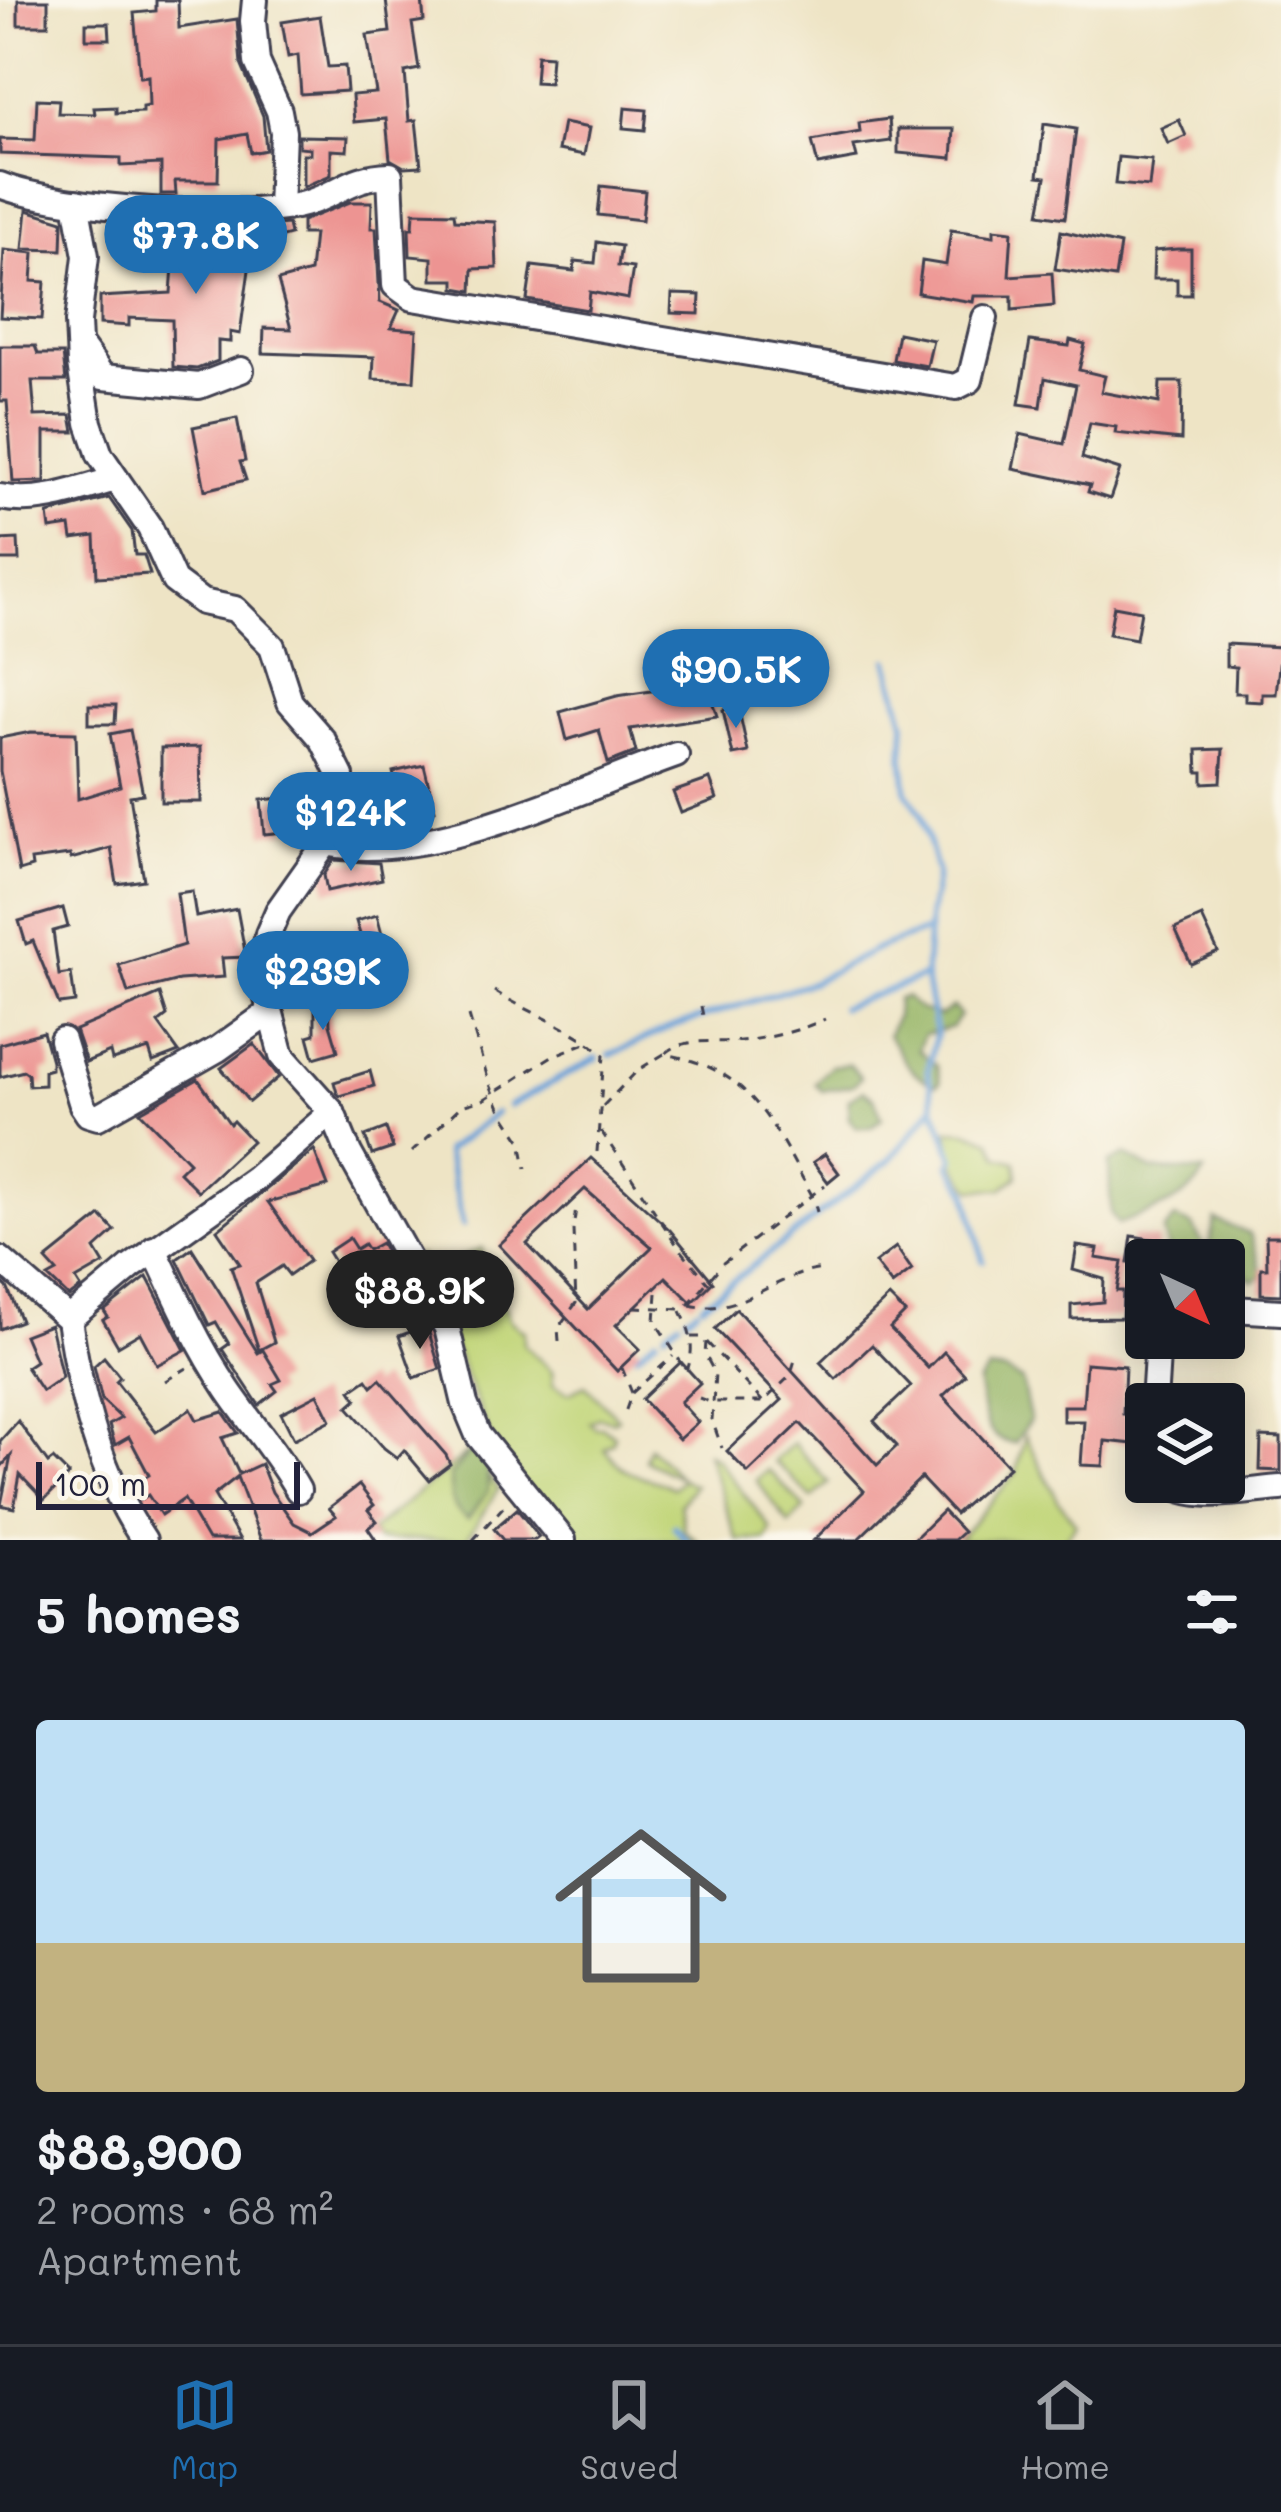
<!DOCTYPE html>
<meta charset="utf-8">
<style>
body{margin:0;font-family:Mali,sans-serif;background:#20242c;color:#f1f3f6;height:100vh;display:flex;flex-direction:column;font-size:45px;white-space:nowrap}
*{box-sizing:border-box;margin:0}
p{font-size:39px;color:#9ea1a6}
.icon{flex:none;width:66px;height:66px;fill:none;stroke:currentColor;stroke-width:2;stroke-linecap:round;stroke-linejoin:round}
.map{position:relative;height:1540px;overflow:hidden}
.sheet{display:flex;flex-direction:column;background:#171b24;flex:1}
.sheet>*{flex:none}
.needle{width:78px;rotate:136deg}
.fabs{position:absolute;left:1125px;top:1239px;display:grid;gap:24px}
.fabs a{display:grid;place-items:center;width:120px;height:120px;border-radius:12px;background:#171b24;box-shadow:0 6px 30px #0003;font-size:60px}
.scale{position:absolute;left:36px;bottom:30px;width:264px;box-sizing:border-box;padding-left:12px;border:6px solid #22223b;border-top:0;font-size:33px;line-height:42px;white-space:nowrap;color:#22223b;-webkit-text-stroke:9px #fbf7ec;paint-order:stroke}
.price{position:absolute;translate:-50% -102px;padding:0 27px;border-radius:42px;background:#1f6fb2;color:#fff;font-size:39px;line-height:78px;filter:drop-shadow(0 3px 6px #0008)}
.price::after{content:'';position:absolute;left:50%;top:72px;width:36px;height:27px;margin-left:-18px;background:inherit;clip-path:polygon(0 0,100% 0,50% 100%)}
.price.selected{background:#222;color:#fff}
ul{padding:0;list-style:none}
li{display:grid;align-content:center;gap:24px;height:636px;padding:0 36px}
li span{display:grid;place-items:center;height:372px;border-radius:12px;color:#555}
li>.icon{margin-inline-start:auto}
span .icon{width:216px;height:216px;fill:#fffc;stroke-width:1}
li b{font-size:51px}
h2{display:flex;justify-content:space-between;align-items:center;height:144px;padding:0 36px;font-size:51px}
.tabs{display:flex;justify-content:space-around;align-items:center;height:168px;border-top:3px solid #363941;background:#171b24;font-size:33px;color:#9ea1a6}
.tabs a{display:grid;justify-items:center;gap:6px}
.tabs .selected{color:#1f6fb2}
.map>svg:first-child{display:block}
.green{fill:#c1d578;stroke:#727c5a;stroke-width:3}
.forest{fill:#98b668;stroke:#5d6c52;stroke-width:3}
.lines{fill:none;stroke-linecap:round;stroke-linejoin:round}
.stream{stroke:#6ba1d8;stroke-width:6}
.building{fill:#ed9492;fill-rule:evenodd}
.minor-casing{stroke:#413f50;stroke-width:30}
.path{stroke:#413f50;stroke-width:3;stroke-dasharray:9 9;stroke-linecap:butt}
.minor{stroke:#fff;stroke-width:24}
</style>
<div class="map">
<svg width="1281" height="1540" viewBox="0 0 1281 1540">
<rect width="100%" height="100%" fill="#fbf7ec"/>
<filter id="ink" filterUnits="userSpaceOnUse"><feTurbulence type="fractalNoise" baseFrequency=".00833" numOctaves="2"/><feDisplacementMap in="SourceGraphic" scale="24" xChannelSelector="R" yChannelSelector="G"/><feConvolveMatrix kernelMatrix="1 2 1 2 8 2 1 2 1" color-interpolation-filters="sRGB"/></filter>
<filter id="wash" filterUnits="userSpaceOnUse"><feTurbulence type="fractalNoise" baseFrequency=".004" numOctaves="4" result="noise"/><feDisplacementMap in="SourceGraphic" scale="48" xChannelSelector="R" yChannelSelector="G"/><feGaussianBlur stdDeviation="2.7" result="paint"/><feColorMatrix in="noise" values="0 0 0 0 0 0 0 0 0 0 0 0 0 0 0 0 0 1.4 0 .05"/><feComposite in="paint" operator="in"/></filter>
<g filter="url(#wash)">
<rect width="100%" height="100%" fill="#eee4c5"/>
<g class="green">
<polygon points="948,1130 967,1131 992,1141 999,1157 1016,1162 1018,1176 1002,1189 972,1189 955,1165"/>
<path d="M482,1248c2,18 5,31 14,47 6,11 11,13 14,26l14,10v14l28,26 1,14 16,8 16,-8 33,33 -5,3 -14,-4 -9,5 5,6 7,-1 12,8 -1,7 -9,6c29,37 32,21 69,40l9,-9 -37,-19 4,-13 34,33 11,5 -14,19 4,26 13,10h-127l-60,-53 -93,-232 25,21 11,2 5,-19z"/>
<polygon points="1025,1436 1058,1500 1076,1524 1065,1540 958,1540 1016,1473"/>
<polygon points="793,1443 829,1483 812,1498 774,1461"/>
<polygon points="470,1451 450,1476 488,1491 489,1476 498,1489 466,1540 377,1540 371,1531"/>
<polygon points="707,1453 717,1459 771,1529 766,1540 737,1540"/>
<polygon points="768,1470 805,1508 789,1524 756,1480"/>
</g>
<g class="forest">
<path d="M906,997l13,12 21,7 13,-9 7,8 -8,12 -28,8 -6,14 19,17 3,16 -4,3c-27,-10 -33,-27 -48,-50l8,-18 1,-18z"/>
<polygon points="849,1064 861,1077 853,1085 822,1091 815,1083 831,1066"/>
<polygon points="863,1090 874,1098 882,1118 871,1127 857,1127 849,1119 848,1100"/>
<path d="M1126,1155l26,15 53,2c-17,32 -55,39 -87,52l-7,-10 -2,-51z"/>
<polygon points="1175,1219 1193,1226 1207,1253 1215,1220 1250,1234 1263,1275 1253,1281 1246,1274 1232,1294 1224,1297 1224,1260 1207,1260 1206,1256 1201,1260 1171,1258 1163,1232"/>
<path d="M988,1370l17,2 17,9 8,39 -15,23c-32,-1 -33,-34 -37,-60z"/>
<path d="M487,1450l1,41 -20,28c-18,-10 -18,-24 -18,-43l20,-25z"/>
</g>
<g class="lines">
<g class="stream">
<polyline points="888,660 905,723 903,758 907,792 921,814 937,873 929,916 925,976 936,1034 928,1070 934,1106 954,1158 950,1165 967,1191 983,1261"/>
<polyline points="841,1008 925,976"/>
<polyline points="610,1055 669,1028 812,982 881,947 929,930"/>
<polyline points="509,1106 597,1058"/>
<polyline points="463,1225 446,1151 496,1113"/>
<polyline points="702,1305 890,1160 934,1106"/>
<polyline points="687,1316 696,1309"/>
<polyline points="665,1332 679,1321"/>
<polyline points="637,1354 656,1338"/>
<polyline points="674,1526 687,1540"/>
</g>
</g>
<g id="blocks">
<g class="building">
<rect x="18" y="0" width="30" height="25"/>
<polygon points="156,0 178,0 179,28 237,19 241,64 263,116 266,150 251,153 247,134 219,139 218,181 175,181 176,194 161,194 161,164 121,166 121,158 0,154 0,139 35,140 37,99 59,100 58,113 95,114 94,108 116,107 116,113 142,112 142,107 149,106 148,76 140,77 134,13 156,11"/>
<polygon points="386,0 422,0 424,21 412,23 419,69 405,72 409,121 416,120 421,166 404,167 390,159 386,119 354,122 352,95 376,93 367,35 390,32"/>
<polygon points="320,16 328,67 345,66 347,91 301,94 298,55 288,57 282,22"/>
<polygon points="86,23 109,23 110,39 86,39"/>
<polygon points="537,55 551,56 549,83 535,82"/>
<polygon points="625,108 647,110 645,130 623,128"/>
<polygon points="889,119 891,141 854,146 857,158 818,165 812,141 860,132 859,123"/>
<polygon points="1179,120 1186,136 1168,144 1161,128"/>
<polygon points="563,123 589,128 584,155 558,150"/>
<polygon points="1044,124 1076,129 1065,218 1039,214 1046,177 1038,176"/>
<polygon points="898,129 954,129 952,158 898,153"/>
<polygon points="299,136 348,137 347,151 331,150 331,175 303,187 303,154 310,154 310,148 299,147"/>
<polygon points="1118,157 1152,160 1149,187 1115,184"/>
<polygon points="601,186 645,191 642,220 598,215"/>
<polygon points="350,202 372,202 371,228 376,228 380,302 399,310 391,328 417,330 414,381 373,379 374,357 263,353 264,328 291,329 278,281 310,272 314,234 302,234 302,221"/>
<polygon points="27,210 63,221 62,250 23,249"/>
<polygon points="414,212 454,213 455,220 495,222 497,268 473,269 472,291 455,288 455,280 432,280 432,258 410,256 409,228 413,228"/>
<polygon points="288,224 290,235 268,241 264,226"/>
<polygon points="255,227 240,334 230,332 230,342 218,341 218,361 197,369 173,367 172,320 129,318 129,326 100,324 100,297 171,293 175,239 222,241 222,228"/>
<polygon points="994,229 1012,231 1009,276 1052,273 1054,306 1012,310 1012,296 974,296 973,302 918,293 922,261 946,265 951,230 994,236"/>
<polygon points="1061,231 1120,245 1115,278 1055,269"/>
<polygon points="597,242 621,246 618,266 633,268 628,299 590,292 588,310 527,300 532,266 574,271 575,261 595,263"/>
<polygon points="1177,249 1191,249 1191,295 1177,295 1177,279 1153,279 1154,251"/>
<polygon points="4,250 34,253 32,281 45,282 42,319 0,317"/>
<polygon points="672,294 700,295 699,314 671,313"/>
<polygon points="898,333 933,340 927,366 893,360"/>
<polygon points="1070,340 1085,344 1079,370 1105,376 1101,392 1159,403 1160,382 1182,382 1181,440 1115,433 1116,427 1090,423 1082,458 1120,470 1110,499 1088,492 1090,485 1013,469 1020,434 1064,444 1076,385 1045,378 1041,407 1019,404 1030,341 1069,346"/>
<polygon points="0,346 35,346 38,354 63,354 66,381 32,381 35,416 71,415 74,432 45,432 45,481 13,482 7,401 0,401"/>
<polygon points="237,418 245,461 240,462 246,480 205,490 193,427"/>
<polygon points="109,498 132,531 135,555 144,555 150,574 97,577 95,536 72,539 70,526 50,529 48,514"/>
<polygon points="18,539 19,560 0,560 0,540"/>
<polygon points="1114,606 1141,611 1136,639 1109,634"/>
<polygon points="1226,644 1281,647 1276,694 1262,694 1262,702 1245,701 1245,693 1235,693 1236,667 1226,666"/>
<polygon points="771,648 774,677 760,679 757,650"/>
<polygon points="706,683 717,716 630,729 636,752 608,763 599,730 567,740 560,712 617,696"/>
<polygon points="89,705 116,705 115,724 89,724"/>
<polygon points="738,706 748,752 733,755 723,710"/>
<polygon points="130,730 143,794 130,796 144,880 117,884 111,848 71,859 70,855 31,860 32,867 19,871 0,771 0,738 31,732 76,733 78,799 120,786 110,734"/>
<polygon points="200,747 201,802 161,802 161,748"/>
<polygon points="1223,749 1221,782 1203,783 1203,772 1198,772 1197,750"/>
<polygon points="424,765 435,810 404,818 393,772"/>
<polygon points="710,779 717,799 681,813 673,792"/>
<polygon points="283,798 285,832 264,834 261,800"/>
<polygon points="334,860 379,863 382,879 327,891 324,875"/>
<polygon points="192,891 196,917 237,909 246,957 222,958 224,977 179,980 128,993 119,965 184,945 177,893"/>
<polygon points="63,908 68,927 53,931 59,975 71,973 75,1002 59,1004 33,941 26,944 19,921"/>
<polygon points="377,915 385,945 365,951 356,921"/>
<polygon points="1202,917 1218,952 1191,964 1175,929"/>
<polygon points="303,976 309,999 286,1006 280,982"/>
<polygon points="160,994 167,1016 158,1023 179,1052 153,1062 149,1049 112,1060 110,1052 86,1062 75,1030"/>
<polygon points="329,1004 330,1024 338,1051 314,1058 308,1036 315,1034 315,1005"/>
<polygon points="43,1032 51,1061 51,1069 44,1071 44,1085 29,1086 28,1074 24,1071 0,1077 0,1044"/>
<polygon points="254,1044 279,1077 249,1102 221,1068"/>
<polygon points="370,1071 374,1086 340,1096 337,1093 334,1082"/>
<polygon points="198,1079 230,1124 233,1121 252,1141 198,1191 179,1172 189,1162 140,1112"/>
<polygon points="386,1128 393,1148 372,1155 365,1136"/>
<polygon points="314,1150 328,1186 268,1202 309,1261 289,1275 282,1266 256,1283 274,1342 259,1350 231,1267 240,1264 217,1230"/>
<polygon points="825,1154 839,1173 828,1182 813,1162"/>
<path d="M591,1158l79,72 43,52 -21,21 -26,-26 -50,48 24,24 -23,22 -118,-126zM585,1189l67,58 -64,62 -61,-65z"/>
<polygon points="101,1216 115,1231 95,1249 104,1264 76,1280 81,1288 69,1297 48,1277 57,1272 46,1260"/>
<polygon points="1132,1236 1158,1240 1155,1260 1146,1260 1146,1265 1128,1263"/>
<polygon points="1266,1236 1281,1236 1281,1295 1261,1294 1261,1268 1267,1268"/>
<polygon points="349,1238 356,1249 364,1244 368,1250 381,1243 392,1263 349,1286 328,1252"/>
<polygon points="1077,1246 1098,1249 1096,1258 1122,1262 1117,1291 1123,1291 1122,1318 1071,1319 1071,1305 1103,1302 1104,1279 1073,1270"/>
<polygon points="896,1247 912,1270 892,1285 875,1263"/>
<polygon points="192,1248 253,1345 258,1353 263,1350 281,1380 272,1384 277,1391 259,1405 222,1349 229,1344 216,1322 209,1325 177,1259"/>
<polygon points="147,1277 185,1350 157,1365 140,1333 118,1346 103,1320 108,1317 104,1311"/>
<polygon points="0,1281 7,1287 21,1321 0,1329"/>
<polygon points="889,1297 905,1313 890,1328 928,1368 944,1352 965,1375 943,1396 1009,1467 955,1514 921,1478 857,1540 814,1540 864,1491 800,1423 748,1473 727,1451 782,1400 715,1329 736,1309 877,1465 897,1446 874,1421 911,1386 872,1345 836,1379 820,1362"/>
<polygon points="50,1325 62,1377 42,1391 26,1367 35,1361 24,1335"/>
<polygon points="427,1326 440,1369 414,1378 399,1336"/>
<polygon points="104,1357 120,1377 116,1381 156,1432 191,1409 197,1420 223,1412 238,1433 222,1438 239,1474 261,1464 272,1492 294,1523 312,1532 336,1516 329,1508 359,1485 374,1505 368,1510 377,1521 368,1528 376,1540 261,1540 237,1477 214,1495 240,1540 208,1540 184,1499 161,1515 148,1495 140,1500 132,1485 149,1475 129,1437 115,1445 109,1425 121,1418 102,1400 94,1366"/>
<polygon points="681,1362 700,1383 680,1402 698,1422 679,1439 642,1399"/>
<polygon points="1086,1363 1125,1366 1123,1414 1146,1418 1143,1445 1105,1441 1103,1466 1081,1465 1084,1421 1063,1421 1063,1406 1083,1406"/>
<polygon points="367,1379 372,1386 380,1379 446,1455 450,1464 429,1480 404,1450 397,1458 384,1448 348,1407 357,1399 351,1390"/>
<polygon points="318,1394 331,1420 294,1439 281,1413"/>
<polygon points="18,1421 48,1463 53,1459 69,1475 44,1500 20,1475 14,1508 1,1505 11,1456 0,1468 0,1441"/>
<polygon points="1261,1437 1281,1438 1281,1471 1260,1470"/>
<polygon points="517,1509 539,1537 535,1540 503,1540 494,1529"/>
<polygon points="943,1511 963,1532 954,1540 913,1540"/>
</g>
</g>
</g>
<g filter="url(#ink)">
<use href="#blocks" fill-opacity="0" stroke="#413f50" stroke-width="3"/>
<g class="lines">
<defs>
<g id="minor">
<polyline points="255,0 253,21 257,62 279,111 283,132 280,208"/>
<path d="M0,185c59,24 243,36 304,19 36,-10 46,-28 86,-29l5,110 18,13 543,89 14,-7 15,-62"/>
<polyline points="80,345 103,377 199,386 241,370"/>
<path d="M0,497c38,8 78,-7 115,-18"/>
<path d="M326,843c105,22 250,-53 350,-88"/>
<polyline points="62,1040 82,1105 88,1114 98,1117 218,1049 270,1012"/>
<polyline points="332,1112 349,1153 447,1328 465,1404 478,1435 563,1540"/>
<path d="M154,1249c22,48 45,98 74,141 23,34 50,64 70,100"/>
<path d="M0,1259l69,60c11,77 31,156 75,221"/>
<polyline points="1233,1309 1281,1312"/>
<polyline points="69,1319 131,1267 255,1179 332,1112 282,1056 260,972 268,934 278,911 326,843 341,776 323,740 290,702 272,646 235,609 202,602 174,581 150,528 100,455 89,423 80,364 78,322 86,256 76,202"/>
<polyline points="1154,1404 1158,1338"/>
<path d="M1167,1482c27,21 81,8 114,6"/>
</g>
</defs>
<use href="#minor" class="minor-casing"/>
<g class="path">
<path d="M494,991c35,22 81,37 110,64l-7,97"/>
<polyline points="701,1006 704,1021"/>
<polyline points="469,1016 489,1082 501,1110 521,1140 526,1169"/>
<path d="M666,1053c21,-17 48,-9 74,-12 30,-3 57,-9 85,-22"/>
<path d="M603,1106l35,-36 26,-16c90,15 108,71 149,143l4,15"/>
<polyline points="601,1131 677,1245 709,1284"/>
<polyline points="412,1152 461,1106 483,1100 552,1056 588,1042"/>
<polyline points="657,1293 655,1321 687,1372"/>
<path d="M690,1305c48,12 85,-31 133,-36"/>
<polyline points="635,1307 680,1309 688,1305 723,1263 825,1185"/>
<path d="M681,1311c10,22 14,37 6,60"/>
<polyline points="691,1337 702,1337 763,1402"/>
<polyline points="559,1341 558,1328 576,1303 573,1230 576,1208"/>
<polyline points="706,1342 705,1355 715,1373 712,1420 722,1448"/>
<polyline points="622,1368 632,1393 623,1418"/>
<polyline points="165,1381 187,1368"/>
<polyline points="632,1393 673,1356"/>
<polyline points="699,1398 710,1402 763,1402 790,1376 795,1360"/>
<polyline points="473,1540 506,1504"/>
</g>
<use href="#minor" class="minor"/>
</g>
</g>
</svg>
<div class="fabs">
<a><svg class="needle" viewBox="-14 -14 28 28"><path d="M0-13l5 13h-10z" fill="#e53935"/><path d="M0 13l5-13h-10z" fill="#9ea1a6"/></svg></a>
<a><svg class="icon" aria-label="layers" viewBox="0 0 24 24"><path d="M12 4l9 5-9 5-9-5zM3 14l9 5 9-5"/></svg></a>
</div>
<div class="scale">100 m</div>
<b class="price" style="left:196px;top:297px">$77.8K</b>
<b class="price" style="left:736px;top:731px">$90.5K</b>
<b class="price" style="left:351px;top:874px">$124K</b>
<b class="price" style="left:323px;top:1033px">$239K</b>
<b class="price selected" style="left:420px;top:1352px">$88.9K</b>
</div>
<section class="sheet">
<h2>5 homes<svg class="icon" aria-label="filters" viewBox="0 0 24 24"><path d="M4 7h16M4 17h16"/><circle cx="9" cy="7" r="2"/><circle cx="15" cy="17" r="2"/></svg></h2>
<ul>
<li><span style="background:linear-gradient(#bfe0f5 60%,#c2b280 0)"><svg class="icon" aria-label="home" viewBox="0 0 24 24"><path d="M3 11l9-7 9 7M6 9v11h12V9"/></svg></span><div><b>$88,900</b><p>2 rooms · 68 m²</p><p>Apartment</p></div></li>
</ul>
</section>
<nav class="tabs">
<a class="selected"><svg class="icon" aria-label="map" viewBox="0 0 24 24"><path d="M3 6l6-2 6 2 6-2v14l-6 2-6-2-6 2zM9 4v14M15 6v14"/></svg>Map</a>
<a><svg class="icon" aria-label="saved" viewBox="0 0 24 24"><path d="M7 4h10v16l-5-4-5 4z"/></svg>Saved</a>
<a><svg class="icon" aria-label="home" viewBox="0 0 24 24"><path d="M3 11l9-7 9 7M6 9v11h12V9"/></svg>Home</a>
</nav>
